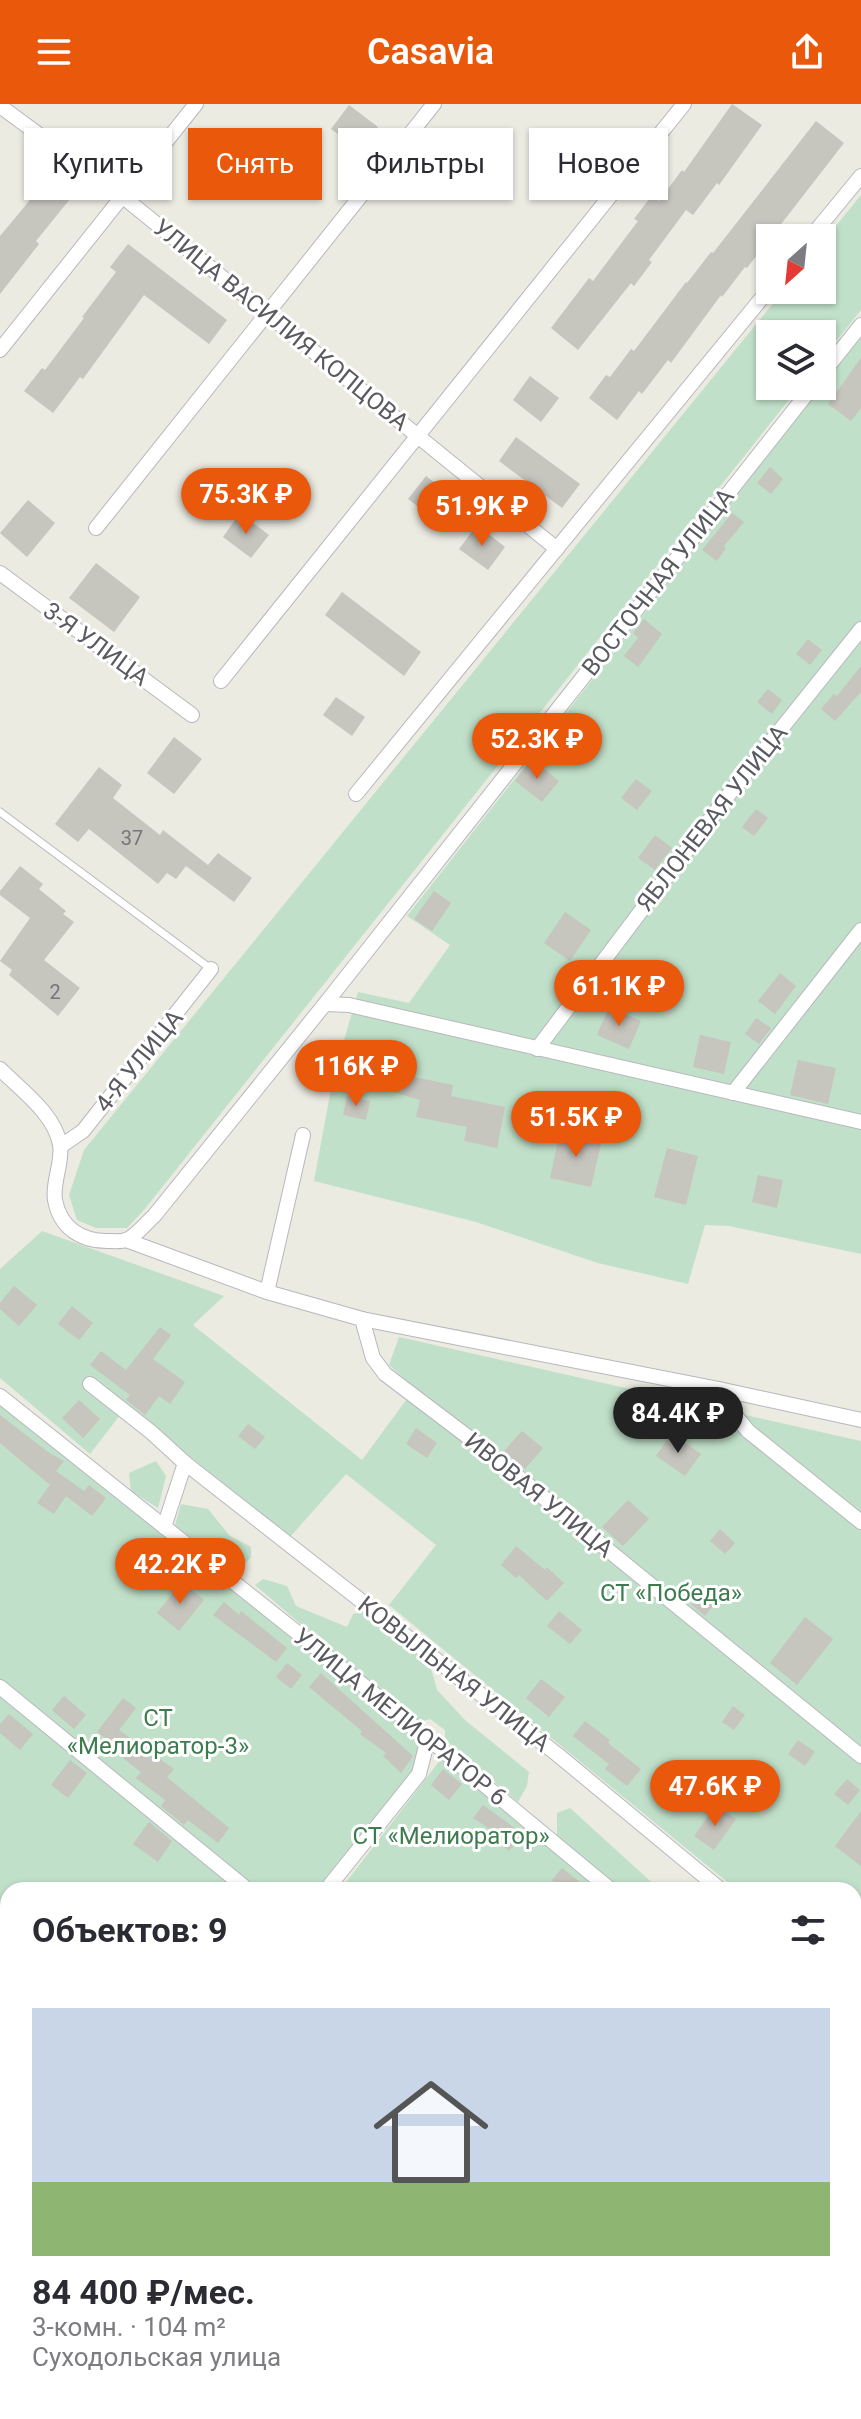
<!DOCTYPE html>
<html lang="ru">
<meta charset="utf-8">
<style>
body{margin:0;font-family:Roboto,sans-serif;background:#f7f7f7;color:#2b2b33;height:100vh;display:flex;flex-direction:column;font-size:30px;white-space:nowrap}
*{box-sizing:border-box;margin:0}
p{font-size:26px;color:#7c7c81}
.icon{flex:none;width:44px;height:44px;fill:none;stroke:currentColor;stroke-width:2;stroke-linecap:round;stroke-linejoin:round}
.map{position:relative;flex:1;overflow:hidden}
.drawer{position:absolute;left:0px;top:1778px;width:862px;height:538px;display:flex;flex-direction:column;background:#fff;border-radius:24px 24px 0 0;box-shadow:0 2px 6px #0004}
.drawer>*{flex:none}
.guide{position:absolute;left:24px;top:24px;width:814px;height:72px;display:flex;gap:16px}
.needle{width:52px;rotate:207deg}
.fabs{position:absolute;left:756px;top:120px;display:grid;gap:16px}
.fabs a{display:grid;place-items:center;width:80px;height:80px;border-radius:0px;background:#fff;box-shadow:0 2px 6px #0004;font-size:40px}
.price{position:absolute;translate:-50% -68px;padding:0 18px;border-radius:28px;background:#ea580c;color:#fff;font-size:26px;line-height:52px;filter:drop-shadow(0 2px 4px #0008)}
.price::after{content:'';position:absolute;left:50%;top:48px;width:24px;height:18px;margin-left:-12px;background:inherit;clip-path:polygon(0 0,100% 0,50% 100%)}
.price.active{background:#222;color:#fff}
ul{padding:0;list-style:none}
li{display:grid;align-content:center;gap:16px;height:424px;padding:0 32px}
li span{display:grid;place-items:center;height:248px;border-radius:0px;color:#555}
li>.icon{margin-inline-start:auto}
span .icon{width:144px;height:144px;fill:#fffc;stroke-width:1}
li b{font-size:34px}
h2{display:flex;justify-content:space-between;align-items:center;height:96px;padding:0 32px;font-size:34px}
.tag{padding:0 28px;border-radius:0px;background:#fff;box-shadow:0 2px 6px #0004;font-size:28px;line-height:72px}
.tag.active{background:#ea580c;color:#fff}
header{display:flex;justify-content:space-between;align-items:center;height:104px;padding:0 32px;background:#ea580c;color:#fff;font-size:36px;font-weight:600}
.map>svg:first-child{display:block}
.green{fill:#c1e0c9}
.building{fill:#c6c5be}
.lines{fill:none;stroke-linecap:round;stroke-linejoin:round}
.lane-casing{stroke:#b7b8bd;stroke-width:9}
.street-casing{stroke:#b7b8bd;stroke-width:16}
.lane{stroke:#fff;stroke-width:7}
.street{stroke:#fff;stroke-width:14}
.labels{text-anchor:middle;dominant-baseline:central;stroke-width:6;stroke-linejoin:round;paint-order:stroke}
.number-label{font-size:20px;fill:#757678}
.street-label{font-size:24px;fill:#5a5b61;stroke:#fff}
.park-label{font-size:24px;fill:#3e7c50;stroke:#fff}
</style>
<header><svg class="icon" aria-label="menu" viewBox="0 0 24 24"><path d="M4 6h16M4 12h16M4 18h16"/></svg>Casavia<svg class="icon" aria-label="share" viewBox="0 0 24 24"><path d="M12 15V3M7 8l5-5 5 5M5 13v7h14v-7"/></svg></header>
<div class="map">
<svg width="861" height="2315" viewBox="0 0 861 2315">
<rect width="100%" height="100%" fill="#ebebe2"/>
<g class="green">
<polygon points="861,91 861,206 822,255 822,230 770,230 770,282 800,282 144,1106 127,1124 96,1124 77,1116 69,1091 84,1046 784,186 822,186 822,139"/>
<polygon points="861,233 861,1150 729,1122 705,1121 688,1180 598,1159 476,1118 314,1077 333,974 358,888 409,899 450,841 407,812"/>
<polygon points="42,1127 224,1192 193,1221 362,1356 415,1284 389,1261 399,1233 861,1337 861,1888 854,1882 854,1786 737,1786 389,1501 436,1441 346,1370 290,1433 127,1302 90,1350 0,1274 0,1165"/>
<polygon points="0,1294 430,1645 318,1786 8,1786 8,2181 0,2191"/>
<polygon points="156,1357 166,1372 158,1404 131,1387 129,1369"/>
<polygon points="181,1400 208,1405 230,1432 251,1443 251,1453 244,1461 239,1457 224,1461 175,1421"/>
<polygon points="263,1475 287,1482 296,1502 347,1523 353,1510 363,1508 429,1557 437,1586 466,1617 529,1668 527,1682 518,1698 445,1636 445,1626 430,1615 416,1619 255,1481"/>
<polygon points="441,1655 448,1656 605,1786 340,1786"/>
<polygon points="570,1704 660,1786 622,1786 557,1733 557,1709"/>
<polygon points="854,1927 861,1933 861,1974 854,1969"/>
<polygon points="854,1992 861,1997 861,2315 0,2315 0,2222 8,2211 8,2308 854,2308"/>
</g>
<g class="building">
<polygon points="732,0 762,21 719,81 717,79 693,111 686,106 649,156 652,158 634,182 631,179 578,246 551,224 589,174 593,177 638,117 634,115 652,91 659,97 682,66 684,68"/>
<polygon points="349,1 378,23 360,46 331,25"/>
<polygon points="816,17 844,39 747,164 745,163 722,193 721,191 671,259 668,256 642,290 639,287 617,316 589,294 606,271 610,273 631,245 634,247 686,178 687,179 711,148 713,149"/>
<polygon points="50,72 74,90 36,137 39,140 0,190 0,132"/>
<polygon points="128,140 227,216 209,240 144,191 83,275 80,273 53,309 24,287 42,264 45,266 84,214 82,213 116,168 110,163"/>
<polygon points="861,254 861,304 851,317 828,300"/>
<polygon points="530,272 559,294 541,318 513,296"/>
<polygon points="516,333 580,380 562,404 499,357"/>
<polygon points="770,363 783,375 771,390 757,379"/>
<polygon points="426,372 455,394 437,417 408,395"/>
<polygon points="28,396 55,419 27,453 0,429"/>
<polygon points="240,409 269,431 251,454 223,433"/>
<polygon points="732,409 744,418 724,442 726,444 717,457 702,446"/>
<polygon points="477,421 505,443 488,466 459,445"/>
<polygon points="96,459 140,493 114,528 69,494"/>
<polygon points="342,488 421,548 404,572 325,511"/>
<polygon points="644,515 662,530 638,563 624,552 638,534 633,529"/>
<polygon points="808,535 822,546 810,561 796,550"/>
<polygon points="861,562 861,588 835,617 821,605 834,590 837,592"/>
<polygon points="768,585 782,596 772,610 757,598"/>
<polygon points="336,593 365,613 352,632 323,611"/>
<polygon points="174,633 202,655 174,690 147,669"/>
<polygon points="532,655 559,677 542,698 515,677"/>
<polygon points="99,663 122,681 113,694 160,731 163,726 208,761 218,749 252,774 234,798 186,762 176,775 167,769 158,780 89,725 78,738 55,720"/>
<polygon points="636,675 652,687 637,706 621,694"/>
<polygon points="756,705 768,714 754,732 742,723"/>
<polygon points="655,731 672,744 655,766 638,754"/>
<polygon points="20,762 43,780 39,785 66,807 63,810 74,818 44,856 80,884 58,912 9,871 12,866 0,857 30,814 0,791 0,787"/>
<polygon points="434,787 451,799 432,827 414,815"/>
<polygon points="565,808 591,826 570,857 544,839"/>
<polygon points="780,869 796,882 775,910 758,897"/>
<polygon points="609,903 641,917 629,945 597,931"/>
<polygon points="756,914 771,924 759,940 745,930"/>
<polygon points="700,931 731,938 724,970 693,963"/>
<polygon points="798,956 836,964 828,1000 790,991"/>
<polygon points="387,957 407,964 404,971 453,981 451,992 505,1003 497,1044 464,1037 467,1023 416,1013 420,996 379,984"/>
<polygon points="347,992 370,997 366,1016 343,1011"/>
<polygon points="560,1027 602,1036 591,1083 550,1074"/>
<polygon points="667,1044 698,1052 686,1101 654,1093"/>
<polygon points="758,1071 783,1076 777,1104 752,1098"/>
<polygon points="14,1182 37,1201 19,1222 0,1205 0,1199"/>
<polygon points="72,1202 93,1219 79,1236 58,1220"/>
<polygon points="160,1223 171,1231 153,1255 185,1278 170,1300 159,1292 145,1311 126,1296 130,1291 90,1261 101,1247 126,1266"/>
<polygon points="79,1296 100,1315 83,1334 62,1314"/>
<polygon points="0,1311 48,1348 64,1357 56,1367 84,1387 89,1381 106,1394 92,1412 66,1392 54,1410 37,1399 50,1381 0,1339"/>
<polygon points="248,1320 265,1333 255,1345 238,1332"/>
<polygon points="416,1324 437,1339 427,1354 406,1340"/>
<polygon points="522,1327 543,1344 525,1365 504,1347"/>
<polygon points="672,1329 701,1350 685,1372 656,1352"/>
<polygon points="628,1396 649,1415 623,1442 602,1423"/>
<polygon points="720,1425 735,1439 725,1450 710,1437"/>
<polygon points="516,1442 545,1466 547,1463 564,1479 547,1497 519,1471 516,1474 501,1461"/>
<polygon points="182,1478 204,1496 179,1527 157,1509"/>
<polygon points="708,1480 722,1491 705,1512 691,1500"/>
<polygon points="224,1498 239,1511 241,1507 287,1544 276,1558 213,1511"/>
<polygon points="559,1507 582,1526 570,1540 547,1522"/>
<polygon points="805,1513 833,1535 797,1581 770,1559"/>
<polygon points="287,1559 302,1571 291,1585 276,1573"/>
<polygon points="321,1569 413,1652 401,1669 383,1652 386,1649 360,1630 362,1627 309,1583"/>
<polygon points="541,1575 565,1593 549,1613 526,1594"/>
<polygon points="64,1592 86,1611 74,1625 52,1606"/>
<polygon points="123,1594 136,1604 119,1626 174,1665 167,1673 229,1724 218,1739 188,1716 184,1721 161,1702 165,1696 136,1674 141,1668 114,1647 117,1643 97,1628"/>
<polygon points="733,1602 745,1611 734,1626 722,1618"/>
<polygon points="9,1610 33,1630 20,1646 0,1629 0,1620"/>
<polygon points="585,1617 610,1636 608,1639 641,1665 627,1682 605,1665 609,1660 573,1632"/>
<polygon points="798,1636 815,1648 805,1662 788,1650"/>
<polygon points="70,1656 87,1669 68,1694 51,1681"/>
<polygon points="443,1665 462,1680 449,1696 431,1681"/>
<polygon points="847,1675 860,1686 848,1701 834,1690"/>
<polygon points="483,1701 523,1730 509,1747 494,1735 497,1730 473,1714"/>
<polygon points="716,1701 736,1715 714,1746 694,1732"/>
<polygon points="861,1707 861,1762 835,1742"/>
<polygon points="149,1718 172,1737 158,1758 133,1740"/>
<polygon points="562,1764 590,1786 565,1786 552,1776"/>
</g>
<g class="lines">
<defs>
<polyline id="lane" points="0,708 211,865"/>
<g id="street">
<polyline points="0,2 122,92 557,445"/>
<polyline points="810,134 861,72"/>
<polyline points="0,246 196,0"/>
<polyline points="822,270 861,221"/>
<polyline points="96,424 434,0"/>
<polyline points="0,469 192,611"/>
<polyline points="221,577 684,0"/>
<polyline points="356,690 770,184"/>
<polyline points="325,900 349,901 861,1018"/>
<polyline points="537,945 733,685 861,525"/>
<path d="M0,965c21,21 55,45 60,76 3,18 -8,37 -5,55 5,27 25,41 52,41 5,0 14,1 19,-1 9,-3 20,-17 28,-24l171,-212 488,-618"/>
<polyline points="733,989 861,826"/>
<polyline points="61,1042 83,1027 211,865"/>
<polyline points="126,1136 267,1188 362,1215 373,1254 385,1270 484,1345 861,1652"/>
<polyline points="267,1188 303,1031"/>
<polyline points="362,1215 719,1285 861,1316"/>
<polyline points="90,1280 151,1328 185,1359 164,1423"/>
<polyline points="719,1285 734,1310 748,1327 861,1418"/>
<polyline points="0,1292 388,1601 611,1786"/>
<polyline points="185,1359 558,1651 721,1786"/>
<polyline points="0,1583 248,1786"/>
<polyline points="326,1786 419,1670 428,1634"/>
<polyline points="0,1853 8,1860"/>
<polyline points="854,1896 861,1902"/>
<polyline points="854,1987 861,1992"/>
<polyline points="0,2120 8,2126"/>
<polyline points="854,2145 861,2136"/>
<polyline points="0,2197 8,2187"/>
<polyline points="854,2270 861,2275"/>
<polyline points="238,2308 246,2315"/>
<polyline points="562,2308 571,2315"/>
<polyline points="725,2315 731,2308"/>
</g>
</defs>
<use href="#lane" class="lane-casing"/>
<use href="#street" class="street-casing"/>
<use href="#lane" class="lane"/>
<use href="#street" class="street"/>
</g>
<g class="labels">
<g class="number-label">
<text x="132" y="734">37</text>
<text x="55" y="888">2</text>
</g>
<g class="street-label">
<text transform="translate(281 221) rotate(39)">УЛИЦА ВАСИЛИЯ КОПЦОВА</text>
<text transform="translate(658 478) rotate(-52)">ВОСТОЧНАЯ УЛИЦА</text>
<text transform="translate(96 540) rotate(36)">3-Я УЛИЦА</text>
<text transform="translate(712 714) rotate(-52)">ЯБЛОНЕВАЯ УЛИЦА</text>
<text transform="translate(139 957) rotate(-51)">4-Я УЛИЦА</text>
<text transform="translate(539 1391) rotate(39)">ИВОВАЯ УЛИЦА</text>
<text transform="translate(454 1570) rotate(38)">КОВЫЛЬНАЯ УЛИЦА</text>
<text transform="translate(400 1613) rotate(39)">УЛИЦА МЕЛИОРАТОР 6</text>
</g>
<g class="park-label">
<text x="671" y="1489">СТ «Победа»</text>
<text x="158" y="1614">СТ<tspan x="158" dy="28">«Мелиоратор-3»</tspan></text>
<text x="451" y="1732">СТ «Мелиоратор»</text>
</g>
</g>
</svg>
<div class="fabs">
<a><svg class="needle" viewBox="-14 -14 28 28"><path d="M0-13l5 13h-10z" fill="#e53935"/><path d="M0 13l5-13h-10z" fill="#7c7c81"/></svg></a>
<a><svg class="icon" aria-label="layers" viewBox="0 0 24 24"><path d="M12 4l9 5-9 5-9-5zM3 14l9 5 9-5"/></svg></a>
</div>
<b class="price" style="left:246px;top:432px">75.3K ₽</b>
<b class="price" style="left:482px;top:444px">51.9K ₽</b>
<b class="price" style="left:537px;top:677px">52.3K ₽</b>
<b class="price" style="left:619px;top:924px">61.1K ₽</b>
<b class="price" style="left:356px;top:1004px">116K ₽</b>
<b class="price" style="left:576px;top:1055px">51.5K ₽</b>
<b class="price active" style="left:678px;top:1351px">84.4K ₽</b>
<b class="price" style="left:180px;top:1502px">42.2K ₽</b>
<b class="price" style="left:715px;top:1724px">47.6K ₽</b>
<div class="guide">
<a class="tag">Купить</a>
<a class="tag active">Снять</a>
<a class="tag">Фильтры</a>
<a class="tag">Новое</a>
</div>
<section class="drawer">
<h2>Объектов: 9<svg class="icon" aria-label="filters" viewBox="0 0 24 24"><path d="M4 7h16M4 17h16"/><circle cx="9" cy="7" r="2"/><circle cx="15" cy="17" r="2"/></svg></h2>
<ul>
<li><span style="background:linear-gradient(#c9d6e8 70%,#8fb573 0)"><svg class="icon" aria-label="home" viewBox="0 0 24 24"><path d="M3 11l9-7 9 7M6 9v11h12V9"/></svg></span><div><b>84 400 ₽/мес.</b><p>3-комн. · 104 m²</p><p>Суходольская улица</p></div></li>
</ul>
</section>
</div>
